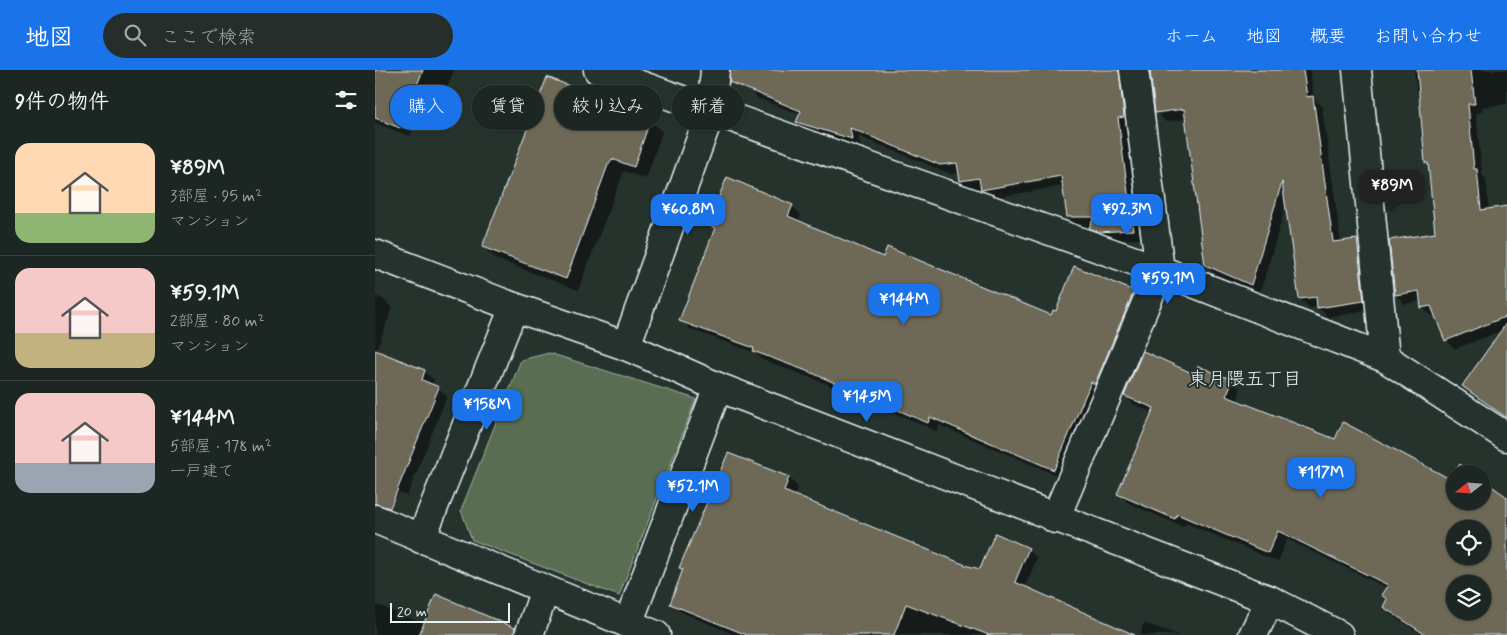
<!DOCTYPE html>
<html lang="ja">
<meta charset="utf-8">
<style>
body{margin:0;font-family:Mynerve,"Klee One",sans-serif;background:#252e2a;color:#f1f3f6;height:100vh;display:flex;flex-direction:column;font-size:19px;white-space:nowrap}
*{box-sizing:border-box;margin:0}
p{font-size:16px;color:#a0a5a5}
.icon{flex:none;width:28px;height:28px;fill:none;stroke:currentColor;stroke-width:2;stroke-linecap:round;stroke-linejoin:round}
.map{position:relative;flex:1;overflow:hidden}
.sheet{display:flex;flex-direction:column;background:#1c2622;width:375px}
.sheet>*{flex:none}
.banner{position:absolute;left:15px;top:15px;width:475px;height:45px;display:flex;gap:10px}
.needle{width:32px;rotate:253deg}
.buttons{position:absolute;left:1071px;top:395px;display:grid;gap:10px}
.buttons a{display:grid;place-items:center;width:45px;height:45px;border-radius:50%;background:#1c2622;box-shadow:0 1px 4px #0004,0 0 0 1px #3a4340;font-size:25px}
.scale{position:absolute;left:15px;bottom:12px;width:120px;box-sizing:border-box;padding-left:5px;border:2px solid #e8f1f8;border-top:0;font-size:14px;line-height:18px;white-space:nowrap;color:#e8f1f8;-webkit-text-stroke:4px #26332d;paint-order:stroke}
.price{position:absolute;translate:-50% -42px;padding:0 11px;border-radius:10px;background:#1a73e8;color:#fff;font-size:16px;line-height:32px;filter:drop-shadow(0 1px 2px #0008)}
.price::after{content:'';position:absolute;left:50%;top:30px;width:15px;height:11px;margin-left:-8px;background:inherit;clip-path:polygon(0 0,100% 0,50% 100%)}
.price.on{background:#222;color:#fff}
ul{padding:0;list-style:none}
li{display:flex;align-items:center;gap:15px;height:125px;padding:0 15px}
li+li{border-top:1px solid #3a4340}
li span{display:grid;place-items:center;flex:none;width:140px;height:100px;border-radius:15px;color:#555}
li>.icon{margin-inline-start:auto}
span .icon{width:60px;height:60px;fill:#fffc;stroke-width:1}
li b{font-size:21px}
h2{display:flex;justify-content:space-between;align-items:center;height:60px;padding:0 15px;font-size:21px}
.tag{padding:0 18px;border-radius:22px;background:#1c2622;box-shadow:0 1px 4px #0004,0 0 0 1px #3a4340;font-size:18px;line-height:45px}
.tag.on{background:#1a73e8;color:#fff}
header{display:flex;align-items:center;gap:30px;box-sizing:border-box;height:70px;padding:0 25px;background:#1a73e8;color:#fff}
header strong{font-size:24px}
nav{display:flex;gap:28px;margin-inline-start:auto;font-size:18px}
.search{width:350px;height:45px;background:#252e2a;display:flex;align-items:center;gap:12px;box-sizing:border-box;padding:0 18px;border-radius:28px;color:#a0a5a5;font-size:19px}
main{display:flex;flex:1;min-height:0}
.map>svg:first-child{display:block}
.green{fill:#586d51;stroke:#a0afa4}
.shadow{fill:#0007;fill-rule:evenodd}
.building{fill:#6e6756;stroke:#e8f1f8;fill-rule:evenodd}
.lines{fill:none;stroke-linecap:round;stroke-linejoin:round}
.street-casing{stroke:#e8f1f8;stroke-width:31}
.secondary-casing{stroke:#e8f1f8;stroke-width:31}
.street{stroke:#26332d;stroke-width:28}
.secondary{stroke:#26332d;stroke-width:28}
.labels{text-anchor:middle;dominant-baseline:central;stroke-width:4;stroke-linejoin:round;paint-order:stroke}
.neighbourhood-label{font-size:19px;fill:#e8f1f8;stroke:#26332d}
</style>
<header>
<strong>地図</strong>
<div class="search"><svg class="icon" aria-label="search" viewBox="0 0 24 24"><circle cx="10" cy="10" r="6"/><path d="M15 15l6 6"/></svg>ここで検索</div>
<nav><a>ホーム</a><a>地図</a><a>概要</a><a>お問い合わせ</a></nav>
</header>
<main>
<section class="sheet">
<h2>9件の物件<svg class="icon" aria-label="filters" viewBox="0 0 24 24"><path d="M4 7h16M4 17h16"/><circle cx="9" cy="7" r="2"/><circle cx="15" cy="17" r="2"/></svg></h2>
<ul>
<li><span style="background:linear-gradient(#ffd9b3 70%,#8fb573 0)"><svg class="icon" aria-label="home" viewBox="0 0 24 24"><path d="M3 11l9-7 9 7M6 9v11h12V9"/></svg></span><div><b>¥89M</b><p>3部屋 · 95 m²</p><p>マンション</p></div></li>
<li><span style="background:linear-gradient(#f6c9c9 65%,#c2b280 0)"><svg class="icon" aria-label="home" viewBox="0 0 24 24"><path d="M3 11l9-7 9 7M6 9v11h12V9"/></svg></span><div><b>¥59.1M</b><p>2部屋 · 80 m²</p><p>マンション</p></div></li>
<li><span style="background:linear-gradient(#f6c9c9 70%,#9aa5b1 0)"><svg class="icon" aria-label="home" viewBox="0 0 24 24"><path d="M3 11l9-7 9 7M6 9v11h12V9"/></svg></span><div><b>¥144M</b><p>5部屋 · 178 m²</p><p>一戸建て</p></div></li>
</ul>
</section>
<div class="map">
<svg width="1132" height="565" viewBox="0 0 1132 565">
<rect width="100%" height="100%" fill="#26332d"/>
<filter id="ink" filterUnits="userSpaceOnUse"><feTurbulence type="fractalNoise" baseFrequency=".02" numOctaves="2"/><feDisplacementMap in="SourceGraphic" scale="10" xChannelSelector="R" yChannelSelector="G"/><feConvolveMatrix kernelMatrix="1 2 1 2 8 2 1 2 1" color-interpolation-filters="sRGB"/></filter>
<g filter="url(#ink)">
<polygon class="green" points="174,283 321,329 244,526 97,470 86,440 146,290"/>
<g class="shadow">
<polygon points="0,0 79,0 64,37 49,31 35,66 0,53"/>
<polygon points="381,0 756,0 758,56 752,57 766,169 734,170 725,167 716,158 717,156 702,156 693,147 689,116 616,128 607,118 595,120 586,110 584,103 576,104 483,66 486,78 432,61 423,52 426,45 382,28 373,19"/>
<polygon points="776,0 935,0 939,28 947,36 966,172 981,170 991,179 997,240 953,247 943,237 935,238 925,229 911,135 885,223 840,204 831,195 811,49 791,52 782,42"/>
<polygon points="1039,0 1132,0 1132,34 1107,37 1108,42 1101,43 1107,105 1111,109 1114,140 1132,137 1130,348 1089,316 1128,260 1080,279 1071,270 1061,245 1056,246 1047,237 1046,231 1030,234 1021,225 1062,165 1046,28 1042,23"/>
<polygon points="275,50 287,62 271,109 249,101 203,220 121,189 108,177"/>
<polygon points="417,136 426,145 423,152 509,189 677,246 758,222 767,231 688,408 564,355 562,361 447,312 388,290 381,283 315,259 306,250 340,161 334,154"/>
<polygon points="0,226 8,229 17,238 1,282 50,302 59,310 57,315 63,318 72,326 32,426 23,422 16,438 0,432"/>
<path d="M820,305l37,6 9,9 -4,11 99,39 114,40 5,-6v27h28v-19l24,17v136h-84l-30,-19 -9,-10 4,-6 -1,-12 -100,-49 -9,23 -92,-39 -2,4 -56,-24 -9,-9 34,-81 -18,-8 -10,-9zM1080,459h28v27h-28zM1080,514h28v27h-28z"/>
<polygon points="353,385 414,408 423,417 419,426 592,497 606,500 653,479 662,488 650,517 757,565 360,565 306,542 297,533 309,501 306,497"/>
<polygon points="0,534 50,554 117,565 0,565"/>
<polygon points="769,553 803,565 765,565"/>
</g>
<g class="building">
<polygon points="0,0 48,0 25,58 0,48"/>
<polygon points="355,0 744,0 749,47 743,48 758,160 724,162 714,158 719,147 692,147 686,106 606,120 604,108 585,111 582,93 565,95 475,58 477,69 421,52 426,41 354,12"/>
<polygon points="775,0 928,0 932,27 938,26 958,172 982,169 989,231 942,238 941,227 924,229 907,112 876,215 830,195 809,39 780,43"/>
<polygon points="1042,0 1096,0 1100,34 1093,34 1099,99 1102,99 1106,140 1132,136 1132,246 1070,271 1056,236 1046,238 1044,221 1020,225 1014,170 1060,163 1053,93 1050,93"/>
<polygon points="172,7 276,48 259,97 237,89 233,95 191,209 107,177"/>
<polygon points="352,107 418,135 413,146 508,187 512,177 676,245 678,240 681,241 699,196 759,221 720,314 716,312 679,400 555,347 553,353 437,303 378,281 379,278 304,251 340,158 332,155"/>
<polygon points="1132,252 1132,348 1087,316"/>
<polygon points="0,280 50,300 47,310 64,317 15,438 0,434"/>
<path d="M768,281l51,23 4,-8 35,14 -7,16 109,43 8,-17 107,57 10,-15 13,10h-18v27h28v-21l24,17v138h-81l-43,-28 4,-8 -6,-4 7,-10 -110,-54 -10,22 -91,-39 -2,5 -58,-25 37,-86 -30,-12zM1080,459h28v27h-28zM1080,514h28v27h-28z"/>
<polygon points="353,383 414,407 409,421 593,496 605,499 620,463 654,478 640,512 760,565 614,565 531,534 519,565 372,565 295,534 308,499 304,498"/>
<polygon points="61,524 140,558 139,565 44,565"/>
</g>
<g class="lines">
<defs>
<g id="street">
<polyline points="223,0 785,200 1010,288 1132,367"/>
<polyline points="982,0 1010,288"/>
<polyline points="251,276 336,41 340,0"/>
<polyline points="0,449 281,565"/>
<polyline points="680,449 785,200 759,0"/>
<polyline points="46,469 139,237"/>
<polyline points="253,554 343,317"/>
<polyline points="154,565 170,520"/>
<polyline points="878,565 895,530"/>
</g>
<polyline id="secondary" points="0,184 139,237 251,276 343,317 895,530 964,565"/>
</defs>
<use href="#street" class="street-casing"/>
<use href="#secondary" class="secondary-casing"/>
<use href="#street" class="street"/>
<use href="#secondary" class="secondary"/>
</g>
</g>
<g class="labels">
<g class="neighbourhood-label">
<text x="870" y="309">東月隈五丁目</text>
</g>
</g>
</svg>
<div class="buttons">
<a><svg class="needle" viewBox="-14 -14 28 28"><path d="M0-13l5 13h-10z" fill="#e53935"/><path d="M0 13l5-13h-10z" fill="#a0a5a5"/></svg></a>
<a><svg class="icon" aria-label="locate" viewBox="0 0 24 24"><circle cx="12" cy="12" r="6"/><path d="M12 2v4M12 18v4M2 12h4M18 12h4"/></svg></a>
<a><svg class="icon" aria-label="layers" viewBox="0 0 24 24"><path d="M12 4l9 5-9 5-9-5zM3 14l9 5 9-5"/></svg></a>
</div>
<div class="scale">20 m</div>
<b class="price on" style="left:1017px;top:142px">¥89M</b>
<b class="price" style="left:313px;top:166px">¥60.8M</b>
<b class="price" style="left:752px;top:166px">¥92.3M</b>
<b class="price" style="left:793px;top:235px">¥59.1M</b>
<b class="price" style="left:529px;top:256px">¥144M</b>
<b class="price" style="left:492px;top:353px">¥145M</b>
<b class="price" style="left:112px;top:361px">¥158M</b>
<b class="price" style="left:946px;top:429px">¥117M</b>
<b class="price" style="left:318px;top:443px">¥52.1M</b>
<div class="banner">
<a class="tag on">購入</a>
<a class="tag">賃貸</a>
<a class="tag">絞り込み</a>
<a class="tag">新着</a>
</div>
</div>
</main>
